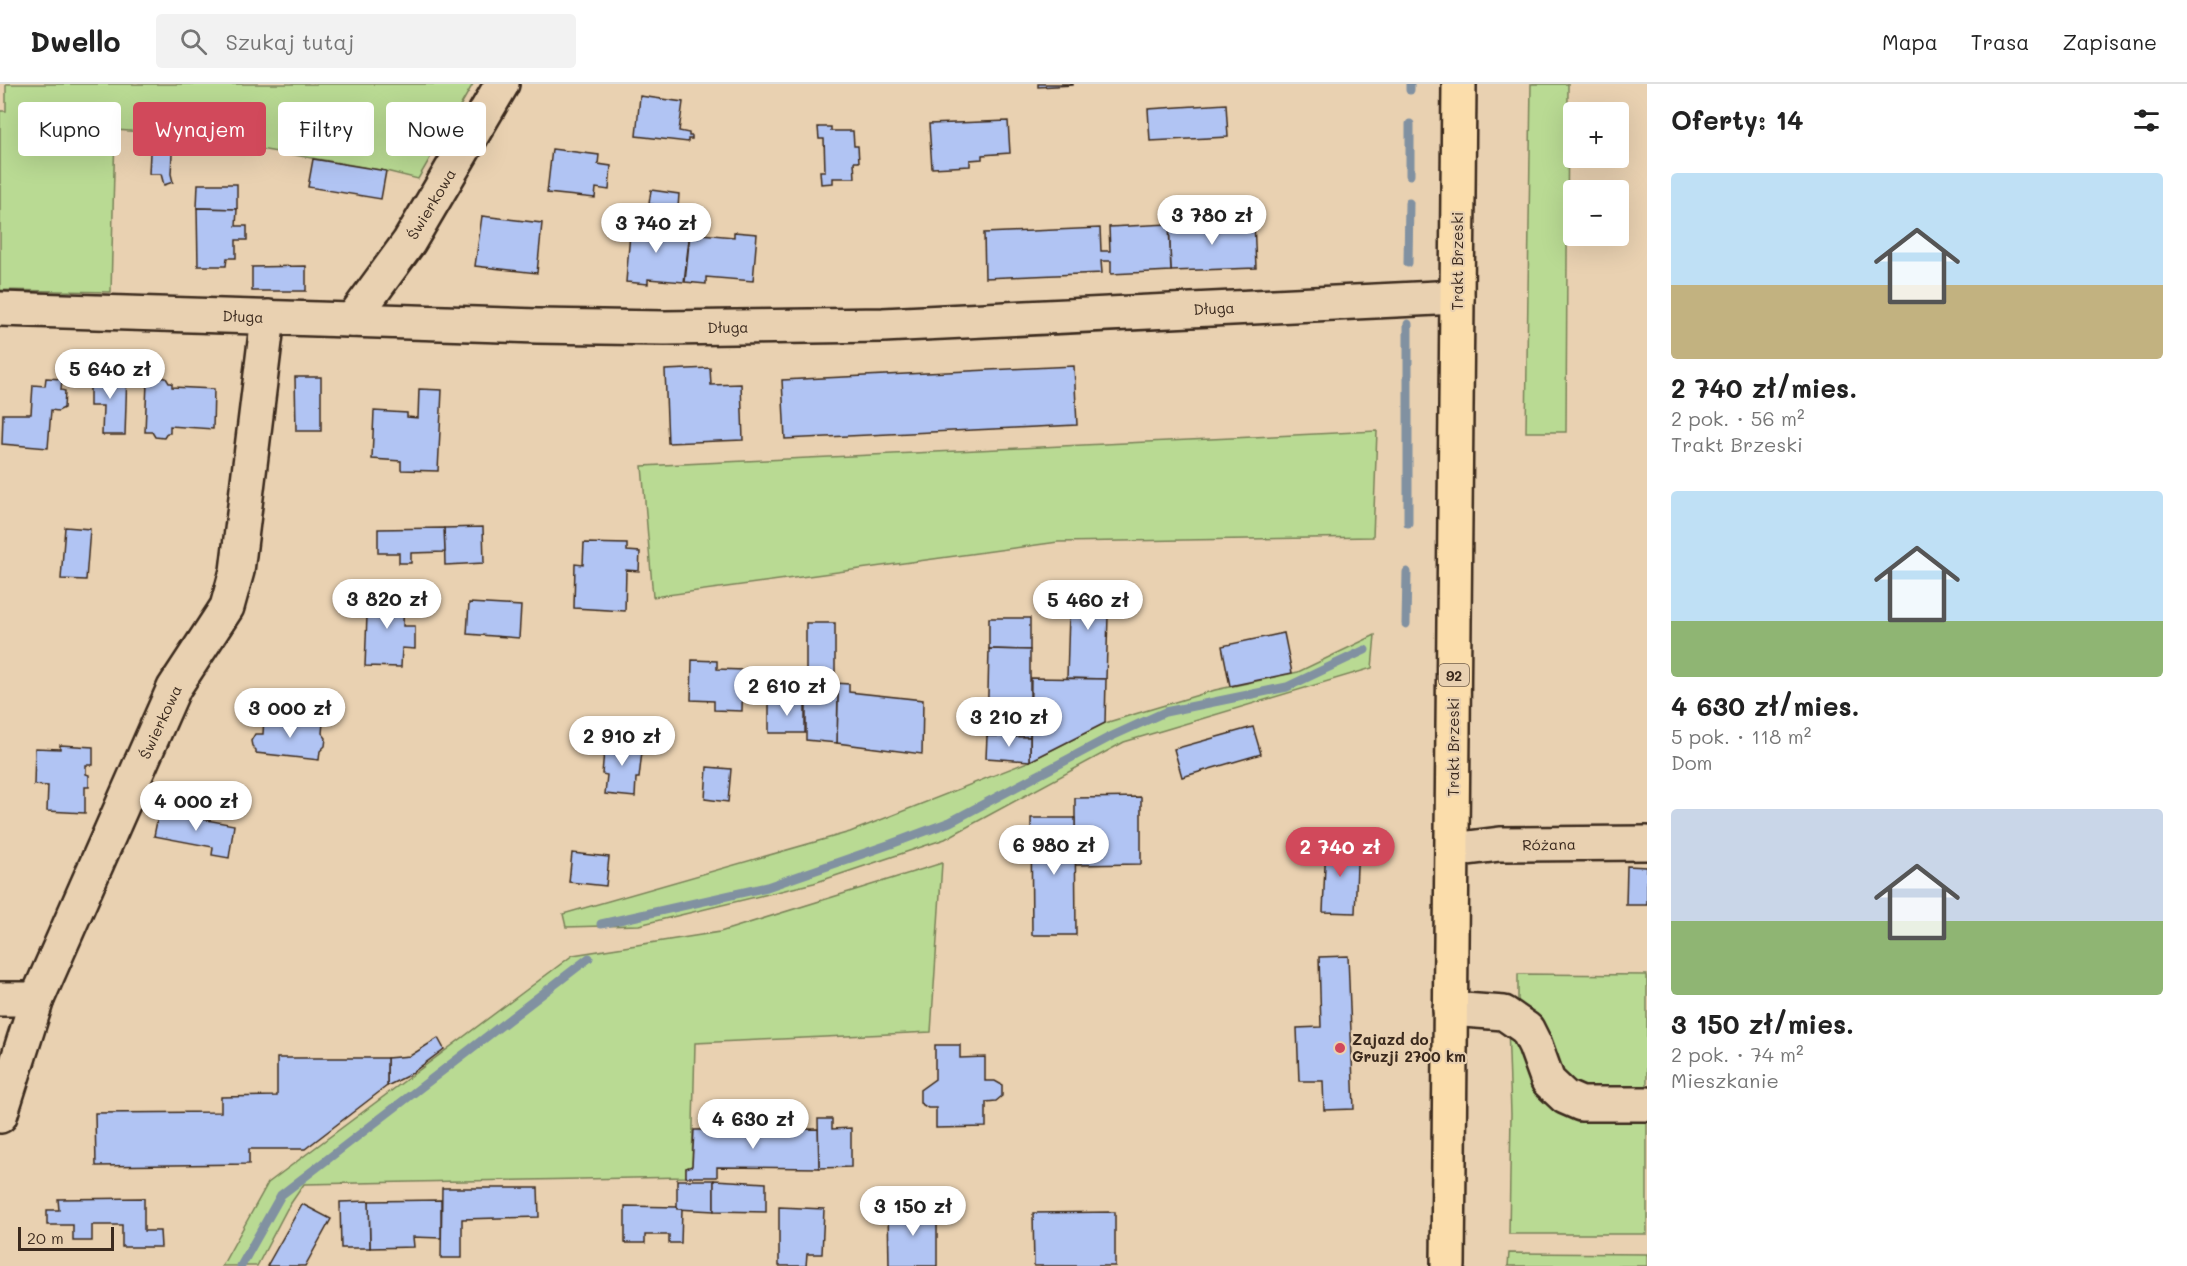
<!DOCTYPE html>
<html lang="pl">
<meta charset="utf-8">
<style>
body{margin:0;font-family:Mali,sans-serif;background:#f2f2f2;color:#222;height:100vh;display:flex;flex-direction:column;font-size:22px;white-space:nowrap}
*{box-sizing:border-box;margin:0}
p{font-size:20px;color:#767676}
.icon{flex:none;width:33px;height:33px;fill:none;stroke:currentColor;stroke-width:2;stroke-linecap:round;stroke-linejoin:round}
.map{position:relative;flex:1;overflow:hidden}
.details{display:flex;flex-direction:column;background:#fff;width:540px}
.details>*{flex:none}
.hud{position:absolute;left:18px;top:18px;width:570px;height:54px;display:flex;gap:12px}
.fabs{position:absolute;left:1563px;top:18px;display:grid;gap:12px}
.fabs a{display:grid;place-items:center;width:66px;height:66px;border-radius:6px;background:#fff;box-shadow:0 6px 24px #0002;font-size:30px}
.scale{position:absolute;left:18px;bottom:15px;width:96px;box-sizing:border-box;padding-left:6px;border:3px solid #3b2a1e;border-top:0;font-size:16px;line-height:21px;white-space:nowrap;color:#3b2a1e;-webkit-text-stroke:4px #e9d1b1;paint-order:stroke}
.price{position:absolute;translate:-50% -51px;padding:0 14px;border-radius:21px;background:#fff;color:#222;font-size:20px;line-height:39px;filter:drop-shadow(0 2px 3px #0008)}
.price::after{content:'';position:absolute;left:50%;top:36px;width:18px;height:14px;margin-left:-9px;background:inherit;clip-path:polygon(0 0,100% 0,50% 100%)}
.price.active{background:#d1495b;color:#fff}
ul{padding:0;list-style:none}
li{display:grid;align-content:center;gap:12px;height:318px;padding:0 24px}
li span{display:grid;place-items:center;height:186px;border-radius:6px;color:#555}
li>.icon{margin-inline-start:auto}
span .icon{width:108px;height:108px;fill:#fffc;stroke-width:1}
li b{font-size:26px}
h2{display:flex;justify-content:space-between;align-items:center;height:72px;padding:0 24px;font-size:26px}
.pill{padding:0 21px;border-radius:6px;background:#fff;box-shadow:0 6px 24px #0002;font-size:21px;line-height:54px}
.pill.active{background:#d1495b;color:#fff}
header{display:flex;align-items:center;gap:36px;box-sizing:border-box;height:84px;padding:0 30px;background:#fff;border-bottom:2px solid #e0e0e0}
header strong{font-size:28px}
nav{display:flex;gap:33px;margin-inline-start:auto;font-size:21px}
.search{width:420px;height:54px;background:#f2f2f2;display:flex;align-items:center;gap:15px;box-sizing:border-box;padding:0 21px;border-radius:6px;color:#767676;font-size:22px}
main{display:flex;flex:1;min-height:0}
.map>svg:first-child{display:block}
.green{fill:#b9da93;stroke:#7a8258;stroke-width:1.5}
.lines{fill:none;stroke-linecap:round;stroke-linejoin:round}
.stream{stroke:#8191a1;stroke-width:9}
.building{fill:#b1c4f3;stroke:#3b2a1e;stroke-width:1.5}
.minor-casing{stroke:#3b2a1e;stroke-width:38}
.major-casing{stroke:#3b2a1e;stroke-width:38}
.minor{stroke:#e9d1b1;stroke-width:33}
.major{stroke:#fbddab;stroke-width:33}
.poi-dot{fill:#d1495b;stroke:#e9d1b1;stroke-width:2}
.labels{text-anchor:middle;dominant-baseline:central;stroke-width:4.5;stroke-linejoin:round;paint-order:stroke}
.shield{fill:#e9d1b1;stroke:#6f5c4a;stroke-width:1.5}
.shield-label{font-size:14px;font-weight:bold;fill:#3b2a1e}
.street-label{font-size:15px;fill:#3b2a1e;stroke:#e9d1b1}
.poi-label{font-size:15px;font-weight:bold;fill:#3b2a1e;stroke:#e9d1b1;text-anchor:start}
</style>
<header>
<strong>Dwello</strong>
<div class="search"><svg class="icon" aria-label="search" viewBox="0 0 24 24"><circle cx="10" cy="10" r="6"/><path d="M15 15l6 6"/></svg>Szukaj tutaj</div>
<nav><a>Mapa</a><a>Trasa</a><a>Zapisane</a></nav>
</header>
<main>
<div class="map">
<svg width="1647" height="1182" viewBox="0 0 1647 1182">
<rect width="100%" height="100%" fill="#e9d1b1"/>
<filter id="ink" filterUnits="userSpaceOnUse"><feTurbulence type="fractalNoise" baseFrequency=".0167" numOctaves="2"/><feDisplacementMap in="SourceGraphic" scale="12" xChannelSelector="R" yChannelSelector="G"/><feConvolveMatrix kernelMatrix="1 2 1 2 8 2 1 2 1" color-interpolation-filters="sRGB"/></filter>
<g filter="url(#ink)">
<g class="green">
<polygon points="6,0 473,0 418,95 386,87 173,50 115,46 111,208 0,206 0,27 6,27"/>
<polygon points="1531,0 1568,0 1566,348 1526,348"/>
<polygon points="1377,347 1373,453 1058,458 653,513 642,382"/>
<polygon points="1375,551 1372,584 1124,658 945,755 814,799 639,841 566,843 563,830 850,748 1030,677 1105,639 1215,606 1298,588"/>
<polygon points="942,779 931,948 695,959 692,1082 686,1084 686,1093 304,1100 287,1125 257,1182 222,1182 268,1099 573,871 720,848"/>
<polygon points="1518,890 1647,891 1647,1005 1572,1004 1518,925"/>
<polygon points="1508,941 1533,983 1647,1032 1647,1150 1509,1150 1511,1030"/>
<polygon points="1509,1169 1647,1170 1647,1182 1508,1182"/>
</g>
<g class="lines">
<g class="stream">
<polyline points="1410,0 1410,6"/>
<polyline points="1410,91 1410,40"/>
<polyline points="1408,179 1409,119"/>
<polyline points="1408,439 1408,240"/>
<polyline points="1406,540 1407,488"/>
<polyline points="601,840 767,803 891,760 950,738 1110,653 1165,628 1287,603 1365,566"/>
<polyline points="241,1182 281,1111 589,874"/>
</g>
</g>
<g class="building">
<polygon points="1038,0 1073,0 1073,1 1038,3"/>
<polygon points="640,12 683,18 679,47 689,49 689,52 692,52 692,55 688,55 688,58 636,52"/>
<polygon points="1226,20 1228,53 1150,57 1148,25"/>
<polygon points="1008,37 1010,69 982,71 982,75 970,76 970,82 932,84 929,40"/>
<polygon points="818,43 831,43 831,47 853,47 854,62 858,62 859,78 854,78 855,94 833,94 833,99 821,100 820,87 825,87 824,55 819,55"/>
<polygon points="151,48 173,50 171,90 173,98 164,101 161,90 149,90"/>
<polygon points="552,65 599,71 598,80 611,82 609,106 596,104 595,114 547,109"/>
<polygon points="313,75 386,87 381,115 308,103"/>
<polygon points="198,100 237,100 237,125 197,124"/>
<polygon points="651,106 679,110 678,124 649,120"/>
<polygon points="197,124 237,125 236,142 247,142 247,156 236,156 236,174 227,174 226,182 198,182"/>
<polygon points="482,132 542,139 537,189 475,182"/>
<polygon points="631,137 660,140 659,145 690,147 684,198 648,195 648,200 626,198"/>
<polygon points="1254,137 1256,184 1171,187 1169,140"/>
<polygon points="1169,140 1171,187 1111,190 1111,177 1101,177 1102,189 985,194 984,149 1100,144 1101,167 1110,167 1109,143"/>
<polygon points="734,148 757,150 753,197 706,193 706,200 685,198 690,149 734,153"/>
<polygon points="306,182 306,207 252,207 252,183"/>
<polygon points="1074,282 1077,341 785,355 782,296"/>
<polygon points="710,284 711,301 741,300 743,356 668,359 665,286"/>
<polygon points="90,288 127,288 125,351 102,351 103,322 90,322"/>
<polygon points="158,293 166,294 169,299 172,299 172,303 214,305 213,345 170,342 170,349 167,349 164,354 155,353 152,348 145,348 147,298 154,298"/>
<polygon points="295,293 321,293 321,347 296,347"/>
<polygon points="46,294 62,295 61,306 65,307 64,324 58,327 51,326 48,364 2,360 3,330 31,330 33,301 45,302"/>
<polygon points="419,305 442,306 438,387 401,386 401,377 372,375 374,327 407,329 407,333 418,334"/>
<polygon points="65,443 90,445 86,496 61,495"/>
<polygon points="483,443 484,479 445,481 444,444"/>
<polygon points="444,444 445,468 411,469 411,479 399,479 399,469 378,469 378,445"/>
<polygon points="584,459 627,460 627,467 640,468 639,487 626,486 625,527 574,524 575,480 583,481"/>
<polygon points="1070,499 1109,501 1106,595 1067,594"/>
<polygon points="368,507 404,508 403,542 415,542 415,565 402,564 401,583 365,582"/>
<polygon points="469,519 521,522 519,554 467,550"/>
<polygon points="989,534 1030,534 1030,566 989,565"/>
<polygon points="806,539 835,539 835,607 806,606"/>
<polygon points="1284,549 1292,589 1230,602 1222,562"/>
<polygon points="989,565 1030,566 1030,653 987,652"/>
<polygon points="692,576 717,577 717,585 743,586 742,627 714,626 714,617 691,616"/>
<polygon points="1031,594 1106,595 1105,639 1030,677"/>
<polygon points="834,599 849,600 849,608 923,616 922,670 837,659 838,607 835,607"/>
<polygon points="806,606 838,607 837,659 806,656"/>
<rect x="769" y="617" width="36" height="32"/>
<polygon points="264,633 323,639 322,649 326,654 325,662 320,667 319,676 256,669 256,666 252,662 251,657 255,650 263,650"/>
<polygon points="1253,643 1261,670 1182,693 1174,665"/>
<polygon points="987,652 1030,653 1030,677 986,674"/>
<polygon points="605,655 643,659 639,694 636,694 635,713 605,710 607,691 602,690"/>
<polygon points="60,661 93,663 93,681 86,681 86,690 89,691 89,703 85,703 85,729 47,727 48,702 34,701 35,664 60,665"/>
<polygon points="707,683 731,685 728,718 705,715"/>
<polygon points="1141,713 1141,780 1075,781 1075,714"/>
<polygon points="159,727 234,741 229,774 212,771 213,763 154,752"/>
<polygon points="1031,734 1075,734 1076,851 1032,851"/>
<polygon points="1326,758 1358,759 1355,829 1323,828"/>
<polygon points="572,769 609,773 606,802 569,798"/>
<polygon points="1627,782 1647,783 1647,821 1626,821"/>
<polygon points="1348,872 1354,1025 1324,1026 1323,997 1299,997 1297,944 1321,943 1319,873"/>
<polygon points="438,954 444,965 409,991 387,1002 387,974 410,972"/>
<polygon points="935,961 960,961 960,974 985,973 985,997 995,997 1002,1001 1002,1012 996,1017 986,1018 986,1043 936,1044 936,1024 928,1024 920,1019 920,1006 935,995"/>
<polygon points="277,974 387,974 387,1002 305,1065 249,1065 249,1080 96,1082 95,1029 221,1028 221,1013 277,1012"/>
<polygon points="818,1035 832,1035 832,1045 851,1044 851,1083 819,1084"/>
<polygon points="818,1045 819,1084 717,1083 717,1093 686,1093 686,1084 692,1082 694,1046"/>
<polygon points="677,1096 714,1096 714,1127 677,1125"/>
<polygon points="714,1096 766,1099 766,1128 714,1127"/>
<polygon points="442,1104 538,1104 539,1133 462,1135 462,1174 441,1174"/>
<polygon points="144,1114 144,1147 160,1147 161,1163 122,1163 122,1141 92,1141 92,1157 73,1157 73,1141 47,1141 47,1126 59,1126 58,1115"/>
<polygon points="441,1116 441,1154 413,1153 414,1163 370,1164 369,1117"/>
<polygon points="369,1117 370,1164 341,1164 340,1118"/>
<polygon points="302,1120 331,1135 305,1182 267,1182"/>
<polygon points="625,1122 677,1123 677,1125 682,1125 681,1159 669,1159 669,1151 645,1151 645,1159 625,1159"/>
<polygon points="779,1123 824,1125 822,1170 807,1170 806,1182 779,1182"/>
<polygon points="937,1123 937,1182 889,1182 888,1124"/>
<polygon points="1115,1128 1115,1182 1034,1182 1033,1129"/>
</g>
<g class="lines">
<defs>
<g id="minor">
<polyline points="0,225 537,242 665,244 883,241 1457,213"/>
<polyline points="352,236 409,158 502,0"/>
<polyline points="1452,766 1500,760 1647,759"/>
<polyline points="0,915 37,915"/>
<polyline points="1450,925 1504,929 1527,945 1535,961 1548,997 1565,1013 1581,1020 1647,1020"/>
<polyline points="0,1032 37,915 174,604 227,523 237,487 268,233"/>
</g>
<polyline id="major" points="1448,1182 1459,0"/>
</defs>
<use href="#minor" class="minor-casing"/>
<use href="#major" class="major-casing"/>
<use href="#minor" class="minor"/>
<use href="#major" class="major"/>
</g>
</g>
<circle class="poi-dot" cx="1340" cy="964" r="6"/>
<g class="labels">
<rect class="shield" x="1439" y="580" width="30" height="22" rx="4.5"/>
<g class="shield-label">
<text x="1454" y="591">92</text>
</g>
<g class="street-label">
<text transform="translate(431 120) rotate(-59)">Świerkowa</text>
<text transform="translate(1457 177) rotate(-90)">Trakt Brzeski</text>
<text transform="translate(1214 224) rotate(-3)">Długa</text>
<text transform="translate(243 232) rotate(2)">Długa</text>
<text transform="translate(728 243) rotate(-1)">Długa</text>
<text transform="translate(160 638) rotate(-65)">Świerkowa</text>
<text transform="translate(1453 663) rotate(-90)">Trakt Brzeski</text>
<text transform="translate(1549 760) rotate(-1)">Różana</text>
</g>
<g class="poi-label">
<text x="1352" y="955">Zajazd do<tspan x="1352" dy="17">Gruzji 2700 km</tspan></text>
</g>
</g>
</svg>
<div class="fabs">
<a>+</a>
<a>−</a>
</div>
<div class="scale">20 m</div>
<b class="price" style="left:1212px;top:162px">3 780 zł</b>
<b class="price" style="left:656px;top:170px">3 740 zł</b>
<b class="price" style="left:110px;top:316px">5 640 zł</b>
<b class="price" style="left:387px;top:546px">3 820 zł</b>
<b class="price" style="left:1088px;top:547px">5 460 zł</b>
<b class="price" style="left:787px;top:633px">2 610 zł</b>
<b class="price" style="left:290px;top:655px">3 000 zł</b>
<b class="price" style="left:1009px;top:664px">3 210 zł</b>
<b class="price" style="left:622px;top:683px">2 910 zł</b>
<b class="price" style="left:196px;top:748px">4 000 zł</b>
<b class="price" style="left:1054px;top:792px">6 980 zł</b>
<b class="price active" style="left:1340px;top:794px">2 740 zł</b>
<b class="price" style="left:753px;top:1066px">4 630 zł</b>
<b class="price" style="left:913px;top:1153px">3 150 zł</b>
<div class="hud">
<a class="pill">Kupno</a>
<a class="pill active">Wynajem</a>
<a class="pill">Filtry</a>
<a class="pill">Nowe</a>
</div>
</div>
<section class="details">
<h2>Oferty: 14<svg class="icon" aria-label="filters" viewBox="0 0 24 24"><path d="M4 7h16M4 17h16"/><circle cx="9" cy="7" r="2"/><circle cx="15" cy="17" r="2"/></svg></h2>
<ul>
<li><span style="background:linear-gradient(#bfe0f5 60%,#c2b280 0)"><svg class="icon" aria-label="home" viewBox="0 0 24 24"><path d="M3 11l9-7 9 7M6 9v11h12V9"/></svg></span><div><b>2 740 zł/mies.</b><p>2 pok. · 56 m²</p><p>Trakt Brzeski</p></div></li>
<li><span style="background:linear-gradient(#bfe0f5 70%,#8fb573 0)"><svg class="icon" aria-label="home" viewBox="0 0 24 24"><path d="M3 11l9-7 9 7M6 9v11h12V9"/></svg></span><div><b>4 630 zł/mies.</b><p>5 pok. · 118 m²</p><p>Dom</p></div></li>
<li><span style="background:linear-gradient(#c9d6e8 60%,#8fb573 0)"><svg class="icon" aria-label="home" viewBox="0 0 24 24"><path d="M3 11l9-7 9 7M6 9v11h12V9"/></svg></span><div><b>3 150 zł/mies.</b><p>2 pok. · 74 m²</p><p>Mieszkanie</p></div></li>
</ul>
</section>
</main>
